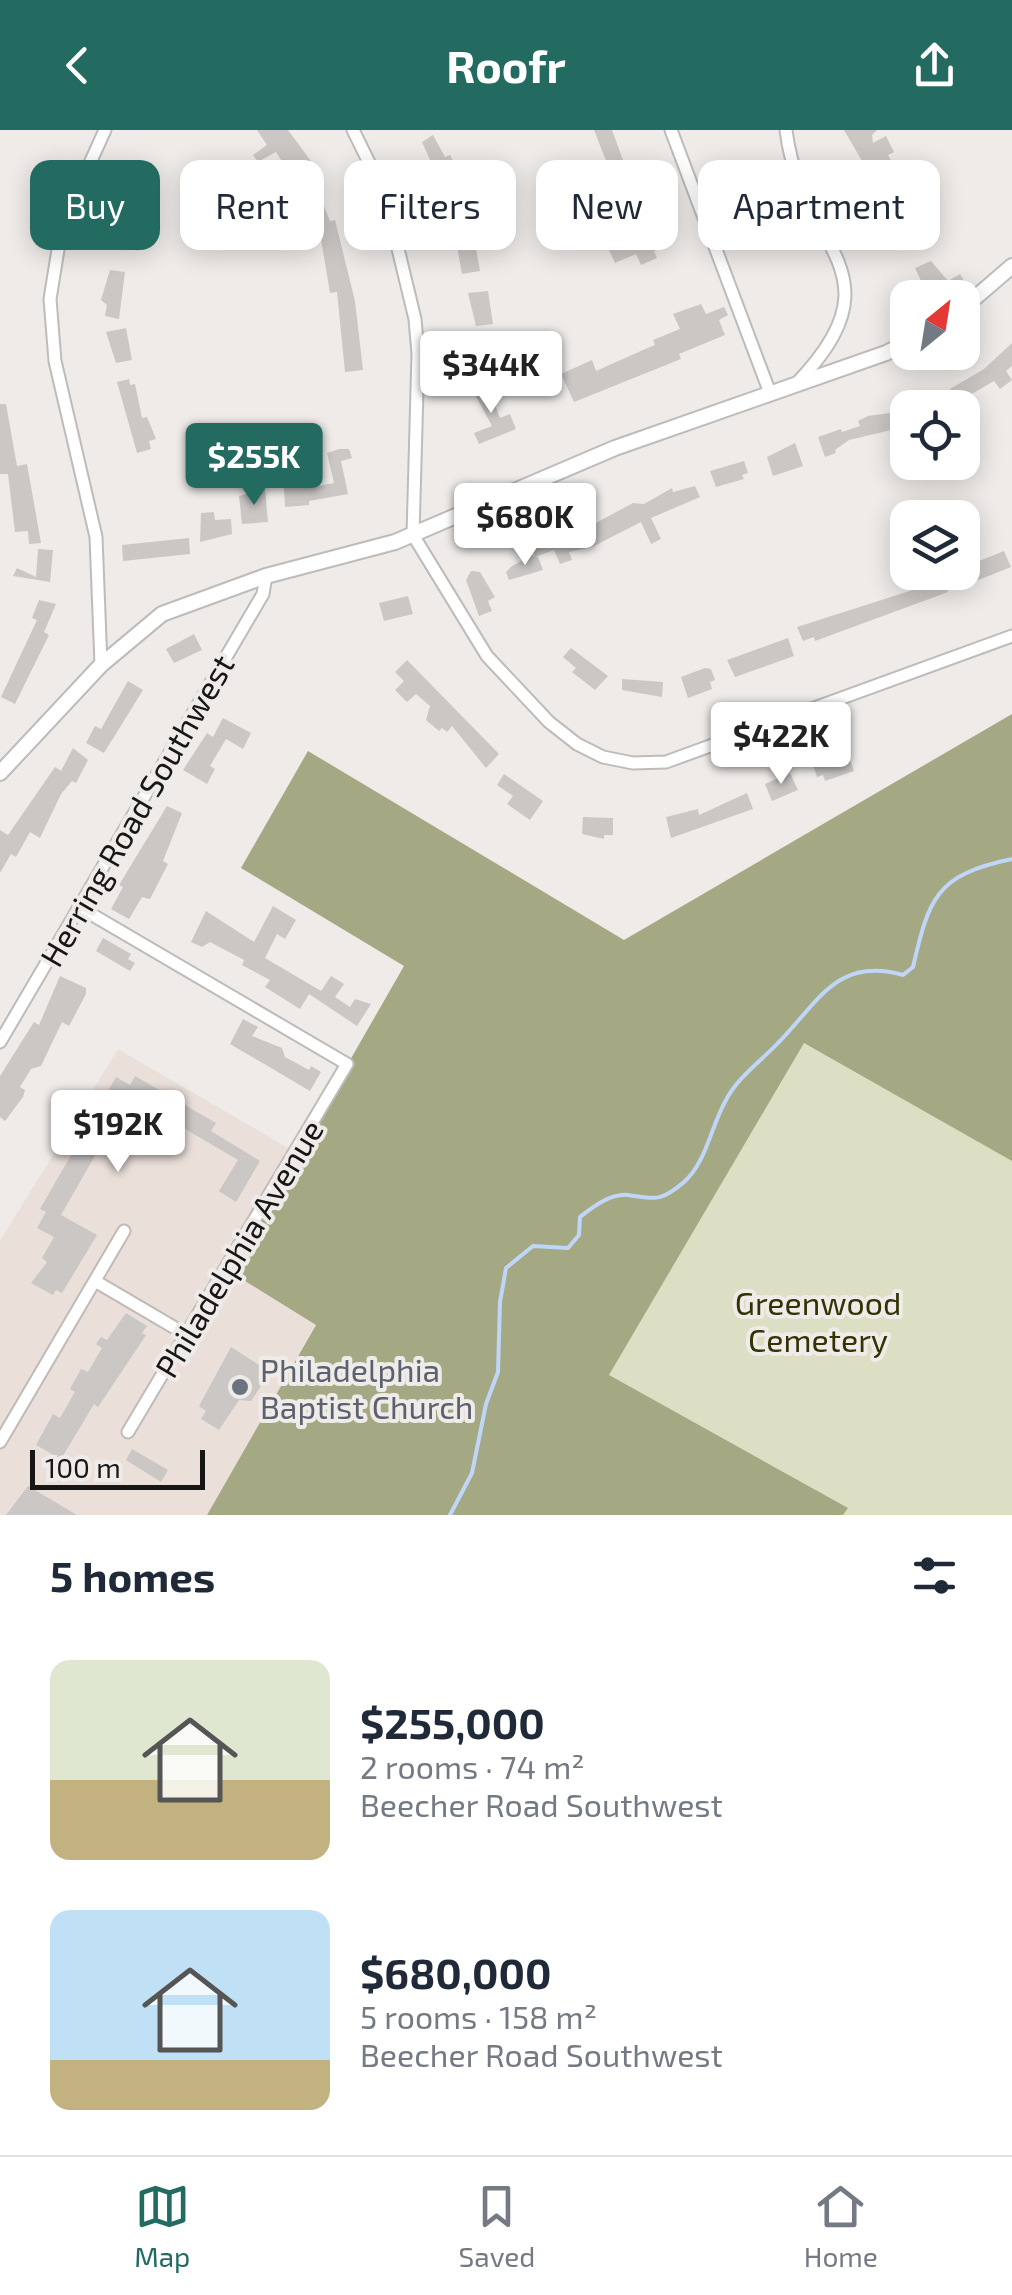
<!DOCTYPE html>
<meta charset="utf-8">
<style>
body{margin:0;font-family:"Exo 2",sans-serif;background:#f2f2f3;color:#1f2937;height:100vh;display:flex;flex-direction:column;font-size:38px;white-space:nowrap}
*{box-sizing:border-box;margin:0}
p{font-size:32px;color:#747a83}
.icon{flex:none;width:55px;height:55px;fill:none;stroke:currentColor;stroke-width:2;stroke-linecap:round;stroke-linejoin:round}
.map{position:relative;height:1385px;overflow:hidden}
.drawer{display:flex;flex-direction:column;background:#fff;flex:1}
.drawer>*{flex:none}
.guide{position:absolute;left:30px;top:30px;width:952px;height:90px;display:flex;gap:20px}
.needle{width:65px;rotate:30deg}
.tools{position:absolute;left:890px;top:150px;display:grid;gap:20px}
.tools a{display:grid;place-items:center;width:90px;height:90px;border-radius:20px;background:#fff;box-shadow:0 5px 25px #0003;font-size:50px}
.scale{position:absolute;left:30px;bottom:25px;width:175px;box-sizing:border-box;padding-left:10px;border:5px solid #171615;border-top:0;font-size:28px;line-height:35px;white-space:nowrap;color:#171615;-webkit-text-stroke:8px #efebe9;paint-order:stroke}
.price{position:absolute;translate:-50% -85px;padding:0 22px;border-radius:10px;background:#fff;color:#222;font-size:32px;line-height:65px;filter:drop-shadow(0 2px 5px #0008)}
.price::after{content:'';position:absolute;left:50%;top:60px;width:30px;height:22px;margin-left:-15px;background:inherit;clip-path:polygon(0 0,100% 0,50% 100%)}
.price.current{background:#236b61;color:#fff}
ul{padding:0;list-style:none}
li{display:flex;align-items:center;gap:30px;height:250px;padding:0 50px}
li span{display:grid;place-items:center;flex:none;width:280px;height:200px;border-radius:20px;color:#555}
li>.icon{margin-inline-start:auto}
span .icon{width:120px;height:120px;fill:#fffc;stroke-width:1}
li b{font-size:42px}
h2{display:flex;justify-content:space-between;align-items:center;height:120px;padding:0 50px;font-size:42px}
.chip{padding:0 35px;border-radius:20px;background:#fff;box-shadow:0 5px 25px #0003;font-size:35px;line-height:90px}
.chip.current{background:#236b61;color:#fff}
header{display:flex;justify-content:space-between;align-items:center;height:130px;padding:0 50px;background:#236b61;color:#fff;font-size:45px;font-weight:700}
.tabs{display:flex;justify-content:space-around;align-items:center;height:140px;border-top:2px solid #e0e1e3;background:#fff;font-size:28px;color:#747a83}
.tabs a{display:grid;justify-items:center;gap:5px}
.tabs .current{color:#236b61}
.map>svg:first-child{display:block}
.built{fill:#eadfd9}
.green{fill:#dcdfc3}
.forest{fill:#a5a983}
.lines{fill:none;stroke-linecap:round;stroke-linejoin:round}
.stream{stroke:#c0d6f9;stroke-width:4}
.building{fill:#cac7c5}
.minor-casing{stroke:#bfbbb9;stroke-width:15}
.tertiary-casing{stroke:#bfbbb9;stroke-width:18}
.minor{stroke:#fff;stroke-width:11}
.tertiary{stroke:#fff;stroke-width:14}
.worship-dot{fill:#6b7280;stroke:#efebe9;stroke-width:4}
.labels{text-anchor:middle;dominant-baseline:central;stroke-width:8;stroke-linejoin:round;paint-order:stroke}
.street-label{font-size:32px;fill:#171615;stroke:#efebe9}
.park-label{font-size:32px;fill:#313302;stroke:#efebe9}
.worship-label{font-size:32px;fill:#5b616d;stroke:#efebe9;text-anchor:start}
</style>
<header><svg class="icon" aria-label="back" viewBox="0 0 24 24"><path d="M15 5l-7 7 7 7"/></svg>Roofr<svg class="icon" aria-label="share" viewBox="0 0 24 24"><path d="M12 15V3M7 8l5-5 5 5M5 13v7h14v-7"/></svg></header>
<div class="map">
<svg width="1012" height="1385" viewBox="0 0 1012 1385">
<rect width="100%" height="100%" fill="#efebe9"/>
<polygon class="built" points="118,919 297,1023 316,1194 207,1385 0,1385 0,1111"/>
<polygon class="green" points="1012,773 1012,1385 554,1385 550,1268 769,892"/>
<polygon class="forest" points="1012,584 1012,1031 804,913 609,1245 848,1378 843,1385 207,1385 316,1195 229,1141 404,836 241,738 308,621 624,810"/>
<g class="lines">
<path class="stream" d="M450,1385l22,-42 14,-69 12,-32 2,-70 6,-34 27,-22 35,2 11,-13 1,-18c13,-10 31,-24 48,-22 27,4 33,7 56,-13 23,-21 27,-56 42,-82 12,-23 35,-39 52,-57 40,-40 58,-87 125,-68l10,-8c16,-68 22,-92 99,-108"/>
</g>
<g class="building">
<polygon points="257,0 288,0 319,42 307,49 301,38 290,44 276,22 258,32 253,25 267,15"/>
<polygon points="594,0 612,0 631,52 627,54 660,119 654,121 657,128 641,135 636,124 615,133 608,118 634,107 605,49 612,46"/>
<polygon points="844,0 877,0 872,5 873,13 886,6 894,22 888,25 899,45 905,42 911,52 903,57 928,95 921,99 927,109 913,118"/>
<polygon points="433,5 445,27 450,25 454,33 436,43 422,12"/>
<polygon points="316,56 330,91 335,90 355,171 363,240 345,242 337,162 330,163 316,79 295,87 285,70"/>
<polygon points="458,62 464,83 479,92 470,97 450,90 442,79 449,72 447,65"/>
<polygon points="119,89 149,100 137,121 117,109"/>
<polygon points="474,107 480,141 462,144 456,110"/>
<polygon points="931,131 948,151 960,144 966,154 942,168 929,168 915,138"/>
<polygon points="110,140 125,142 119,189 105,186 107,175 101,170"/>
<polygon points="488,161 493,194 476,196 468,163"/>
<polygon points="701,174 706,184 724,177 728,185 719,190 725,205 679,224 681,229 574,272 561,244 592,230 596,241 643,220 655,215 653,210 680,199 673,184"/>
<polygon points="126,198 132,230 116,233 106,202"/>
<polygon points="1012,213 1012,236 1006,241 1012,250 1000,259 994,251 970,265 973,270 961,277 950,259 984,239"/>
<polygon points="129,249 130,255 135,254 142,288 147,287 156,309 149,311 151,319 137,323 117,252"/>
<polygon points="486,251 500,288 510,284 516,299 479,314 474,303 492,296 471,257"/>
<polygon points="932,266 936,278 908,278 908,296 849,310 835,320 836,323 825,327 818,307 841,299 842,302 860,296 858,291 868,286 890,283"/>
<polygon points="0,274 6,274 17,336 27,334 41,413 29,414 28,401 15,402 8,344 0,344"/>
<polygon points="795,313 803,336 773,346 767,327"/>
<polygon points="339,319 349,319 352,328 341,331 348,364 309,371 309,375 285,377 284,358 298,358 296,337 307,336 308,358 334,353 327,323"/>
<polygon points="744,331 748,343 742,345 744,349 716,357 710,341"/>
<polygon points="695,356 700,367 651,388 661,409 651,414 641,392 592,417 569,422 572,430 560,434 554,420 535,427 532,419 592,395 633,373 644,374 672,358 673,362"/>
<polygon points="265,359 268,392 242,394 239,366"/>
<polygon points="214,382 215,390 231,389 232,404 200,412 201,383"/>
<polygon points="189,408 190,424 123,431 122,415"/>
<polygon points="38,419 53,420 50,452 13,446 17,438 36,447"/>
<polygon points="1004,421 1011,437 966,455 962,438"/>
<polygon points="532,425 538,427 543,440 509,450 506,442 512,436"/>
<polygon points="471,441 480,442 495,467 488,471 492,481 479,486 466,450"/>
<polygon points="944,450 948,462 815,511 814,507 803,511 797,497"/>
<polygon points="408,466 413,484 384,491 379,473"/>
<polygon points="39,470 56,474 44,502 49,505 15,574 1,567 37,490 32,488"/>
<polygon points="194,504 202,520 174,533 166,519"/>
<polygon points="788,508 794,526 735,547 727,530"/>
<polygon points="571,518 608,546 595,560 572,542 576,538 563,527"/>
<polygon points="407,530 499,624 486,638 452,596 447,602 442,598 439,601 426,590 430,576 416,564 407,572 395,560 404,551 395,542"/>
<polygon points="705,538 711,539 715,550 710,552 712,559 688,568 681,547"/>
<polygon points="622,549 663,552 662,567 622,560"/>
<polygon points="128,551 143,560 104,623 86,613 95,596 101,599"/>
<polygon points="223,588 251,603 243,619 226,609 210,636 215,639 207,654 183,640 207,603 213,607"/>
<polygon points="73,618 88,630 76,653 72,651 61,664 40,708 30,702 16,727 11,724 0,743 0,700 8,705 55,637 61,641"/>
<polygon points="848,624 854,641 825,651 823,645 817,647 813,635"/>
<polygon points="790,643 798,660 772,671 765,654"/>
<polygon points="504,644 543,671 530,690 507,674 513,666 497,655"/>
<polygon points="747,663 753,679 671,708 666,687 698,679 699,685"/>
<polygon points="167,676 182,683 163,731 168,734 150,769 142,767 129,789 111,779 123,757 119,755"/>
<polygon points="583,687 613,688 613,705 604,705 604,709 582,704"/>
<polygon points="273,776 296,790 285,809 277,804 265,828 321,861 331,846 344,854 335,867 350,877 355,869 371,874 357,896 309,864 300,879 265,857 270,850 242,835 244,830 210,812 202,817 191,812 206,781 254,812"/>
<polygon points="103,808 131,824 128,829 135,833 130,841 96,821"/>
<polygon points="60,846 86,858 86,864 69,896 62,892 41,936 31,939 20,957 25,960 23,967 5,991 0,987 0,946 34,892 39,895"/>
<polygon points="243,889 258,897 252,906 282,918 285,927 309,940 311,936 321,942 310,961 230,914"/>
<polygon points="135,946 216,993 211,1001 260,1031 236,1072 219,1061 238,1030 129,966 61,1085 97,1105 62,1163 56,1160 53,1165 31,1153 47,1132 42,1128 54,1107 37,1098 46,1082 40,1079 116,947 130,955"/>
<polygon points="126,1183 147,1196 142,1203 146,1205 98,1277 94,1274 61,1329 36,1315 53,1284 60,1288 75,1262 70,1259 81,1239 88,1242 102,1218 96,1214 101,1207 107,1210"/>
<polygon points="231,1217 270,1242 251,1271 239,1270 219,1300 201,1289 206,1281 199,1276"/>
<polygon points="132,1319 168,1340 161,1352 126,1330"/>
<polygon points="28,1356 77,1385 6,1385"/>
</g>
<g class="lines">
<defs>
<g id="minor">
<polyline points="353,0 385,65 415,189 418,224 413,405 487,526 549,592 577,614 603,627 633,633 666,632 1012,506"/>
<polyline points="671,0 770,263"/>
<path d="M786,0c14,119 119,141 10,254"/>
<polyline points="101,535 96,407 55,231 50,169 62,95 105,0"/>
<polyline points="79,777 347,934 128,1302"/>
<polyline points="0,912 263,464 266,446"/>
<polyline points="95,1151 187,1205"/>
<polyline points="0,1312 124,1101"/>
</g>
<g id="tertiary">
<polyline points="962,179 1012,136"/>
<polyline points="0,643 101,535 162,484 266,446 395,412 615,318 886,223 908,212"/>
</g>
</defs>
<use href="#minor" class="minor-casing"/>
<use href="#tertiary" class="tertiary-casing"/>
<use href="#minor" class="minor"/>
<use href="#tertiary" class="tertiary"/>
</g>
<circle class="worship-dot" cx="240" cy="1257" r="10"/>
<g class="labels">
<g class="street-label">
<text transform="translate(136 680) rotate(-60)">Herring Road Southwest</text>
<text transform="translate(238 1118) rotate(-59)">Philadelphia Avenue</text>
</g>
<g class="park-label">
<text x="818" y="1172">Greenwood<tspan x="818" dy="37">Cemetery</tspan></text>
</g>
<g class="worship-label">
<text x="260" y="1239">Philadelphia<tspan x="260" dy="37">Baptist Church</tspan></text>
</g>
</g>
</svg>
<div class="tools">
<a><svg class="needle" viewBox="-14 -14 28 28"><path d="M0-13l5 13h-10z" fill="#e53935"/><path d="M0 13l5-13h-10z" fill="#747a83"/></svg></a>
<a><svg class="icon" aria-label="locate" viewBox="0 0 24 24"><circle cx="12" cy="12" r="6"/><path d="M12 2v4M12 18v4M2 12h4M18 12h4"/></svg></a>
<a><svg class="icon" aria-label="layers" viewBox="0 0 24 24"><path d="M12 4l9 5-9 5-9-5zM3 14l9 5 9-5"/></svg></a>
</div>
<div class="scale">100 m</div>
<b class="price" style="left:491px;top:286px">$344K</b>
<b class="price current" style="left:254px;top:378px">$255K</b>
<b class="price" style="left:525px;top:438px">$680K</b>
<b class="price" style="left:781px;top:657px">$422K</b>
<b class="price" style="left:118px;top:1045px">$192K</b>
<div class="guide">
<a class="chip current">Buy</a>
<a class="chip">Rent</a>
<a class="chip">Filters</a>
<a class="chip">New</a>
<a class="chip">Apartment</a>
</div>
</div>
<section class="drawer">
<h2>5 homes<svg class="icon" aria-label="filters" viewBox="0 0 24 24"><path d="M4 7h16M4 17h16"/><circle cx="9" cy="7" r="2"/><circle cx="15" cy="17" r="2"/></svg></h2>
<ul>
<li><span style="background:linear-gradient(#dfe7d0 60%,#c2b280 0)"><svg class="icon" aria-label="home" viewBox="0 0 24 24"><path d="M3 11l9-7 9 7M6 9v11h12V9"/></svg></span><div><b>$255,000</b><p>2 rooms · 74 m²</p><p>Beecher Road Southwest</p></div></li>
<li><span style="background:linear-gradient(#bfe0f5 75%,#c2b280 0)"><svg class="icon" aria-label="home" viewBox="0 0 24 24"><path d="M3 11l9-7 9 7M6 9v11h12V9"/></svg></span><div><b>$680,000</b><p>5 rooms · 158 m²</p><p>Beecher Road Southwest</p></div></li>
</ul>
</section>
<nav class="tabs">
<a class="current"><svg class="icon" aria-label="map" viewBox="0 0 24 24"><path d="M3 6l6-2 6 2 6-2v14l-6 2-6-2-6 2zM9 4v14M15 6v14"/></svg>Map</a>
<a><svg class="icon" aria-label="saved" viewBox="0 0 24 24"><path d="M7 4h10v16l-5-4-5 4z"/></svg>Saved</a>
<a><svg class="icon" aria-label="home" viewBox="0 0 24 24"><path d="M3 11l9-7 9 7M6 9v11h12V9"/></svg>Home</a>
</nav>
